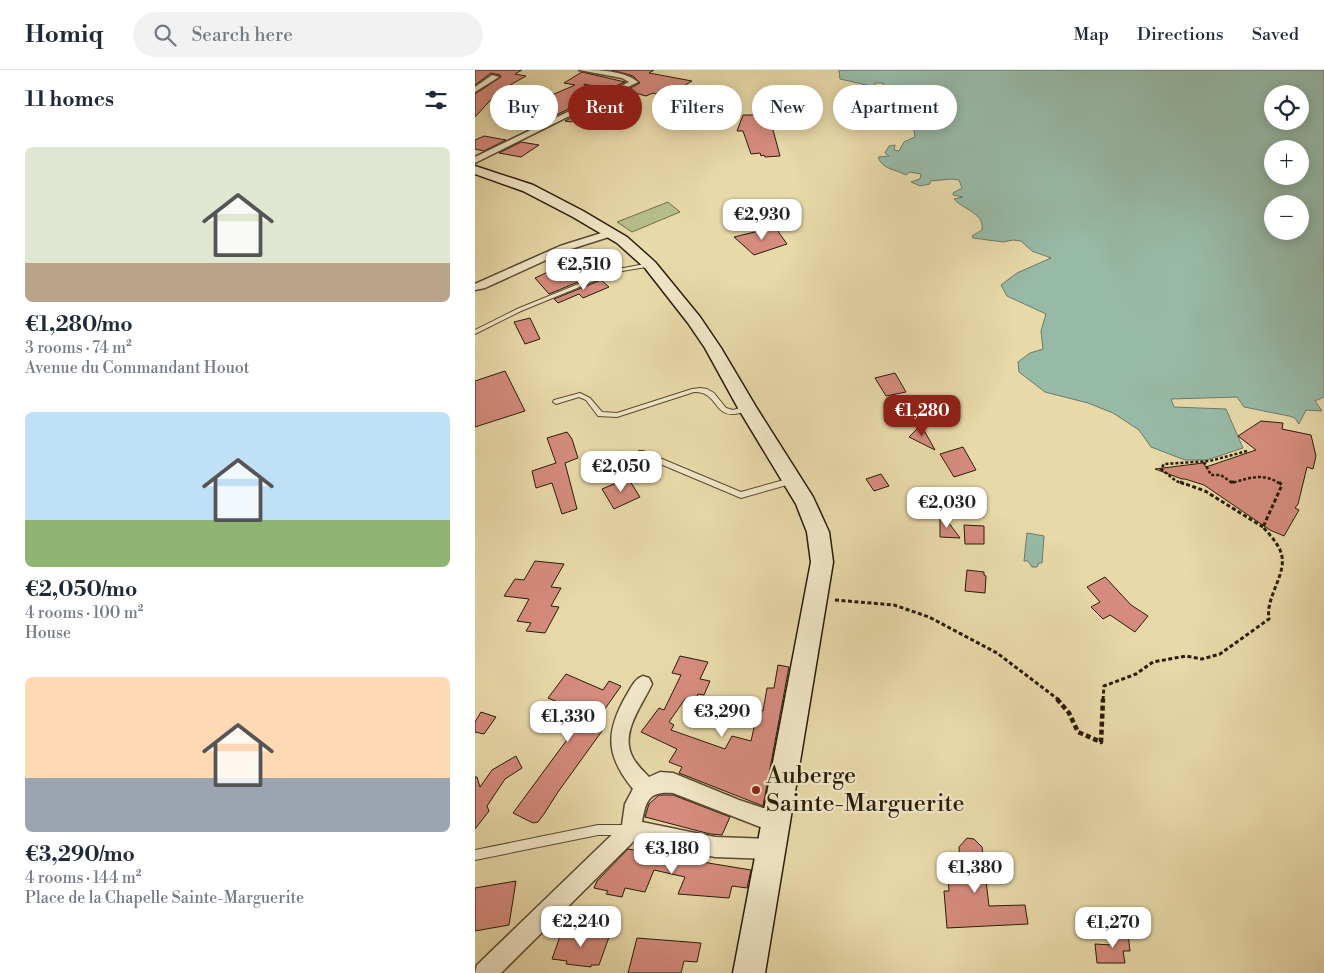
<!DOCTYPE html>
<meta charset="utf-8">
<style>
body{margin:0;font-family:"Libre Bodoni",serif;background:#f2f2f3;color:#1f2937;height:100vh;display:flex;flex-direction:column;font-size:19px;white-space:nowrap}
*{box-sizing:border-box;margin:0}
p{font-size:16px;color:#747a83}
.icon{flex:none;width:28px;height:28px;fill:none;stroke:currentColor;stroke-width:2;stroke-linecap:round;stroke-linejoin:round}
.map{position:relative;flex:1;overflow:hidden}
.details{display:flex;flex-direction:column;background:#fff;width:475px}
.details>*{flex:none}
.top-card{position:absolute;left:15px;top:15px;width:475px;height:45px;display:flex;gap:10px}
.buttons{position:absolute;left:789px;top:15px;display:grid;gap:10px}
.buttons a{display:grid;place-items:center;width:45px;height:45px;border-radius:50%;background:#fff;box-shadow:0 2px 12px #0003;font-size:25px}
.price{position:absolute;translate:-50% -42px;padding:0 11px;border-radius:10px;background:#fff;color:#222;font-size:16px;line-height:32px;filter:drop-shadow(0 1px 2px #0008)}
.price::after{content:'';position:absolute;left:50%;top:30px;width:15px;height:11px;margin-left:-8px;background:inherit;clip-path:polygon(0 0,100% 0,50% 100%)}
.price.selected{background:#8f2418;color:#fff}
ul{padding:0;list-style:none}
li{display:grid;align-content:center;gap:10px;height:265px;padding:0 25px}
li span{display:grid;place-items:center;height:155px;border-radius:8px;color:#555}
li>.icon{margin-inline-start:auto}
span .icon{width:90px;height:90px;fill:#fffc;stroke-width:1}
li b{font-size:21px}
h2{display:flex;justify-content:space-between;align-items:center;height:60px;padding:0 25px;font-size:21px}
.chip{padding:0 18px;border-radius:22px;background:#fff;box-shadow:0 2px 12px #0003;font-size:18px;line-height:45px}
.chip.selected{background:#8f2418;color:#fff}
header{display:flex;align-items:center;gap:30px;box-sizing:border-box;height:70px;padding:0 25px;background:#fff;border-bottom:1px solid #e0e1e3}
header strong{font-size:24px}
nav{display:flex;gap:28px;margin-inline-start:auto;font-size:18px}
.search{width:350px;height:45px;background:#f2f2f3;display:flex;align-items:center;gap:12px;box-sizing:border-box;padding:0 18px;border-radius:28px;color:#747a83;font-size:19px}
main{display:flex;flex:1;min-height:0}
.map>svg:first-child{display:block}
.green{fill:#b5bf89;stroke:#6f6d49}
.water{fill:#97baa7;stroke:#6b7a68;fill-rule:evenodd}
.building{fill:#d58b7d;stroke:#291b09}
.lines{fill:none;stroke-linecap:round;stroke-linejoin:round}
.service-casing{stroke:#594a31;stroke-width:2}
.minor-casing{stroke:#594a31;stroke-width:3}
.secondary-casing{stroke:#291b09;stroke-width:3}
.path-far2{stroke:#291b09;stroke-width:2.5;stroke-dasharray:3 2;stroke-linecap:butt}
.path-far1{stroke:#291b09;stroke-width:3;stroke-dasharray:4 2.5;stroke-linecap:butt}
.path{stroke:#291b09;stroke-width:4.5;stroke-dasharray:5 3;stroke-linecap:butt}
.service{fill:#f0e6c7;fill-rule:evenodd}
.minor{fill:#f0e6c7;fill-rule:evenodd}
.secondary{fill:#f0e6c7;fill-rule:evenodd}
.poi-dot{fill:#8f2418;stroke:#f0e6c7;stroke-width:2}
.labels{text-anchor:middle;dominant-baseline:central;stroke-width:4.5;stroke-linejoin:round;paint-order:stroke}
.near-poi-label{font-size:24px;fill:#291b09;stroke:#f0e6c7;text-anchor:start}
</style>
<header>
<strong>Homiq</strong>
<div class="search"><svg class="icon" aria-label="search" viewBox="0 0 24 24"><circle cx="10" cy="10" r="6"/><path d="M15 15l6 6"/></svg>Search here</div>
<nav><a>Map</a><a>Directions</a><a>Saved</a></nav>
</header>
<main>
<section class="details">
<h2>11 homes<svg class="icon" aria-label="filters" viewBox="0 0 24 24"><path d="M4 7h16M4 17h16"/><circle cx="9" cy="7" r="2"/><circle cx="15" cy="17" r="2"/></svg></h2>
<ul>
<li><span style="background:linear-gradient(#dfe7d0 75%,#b9a48a 0)"><svg class="icon" aria-label="home" viewBox="0 0 24 24"><path d="M3 11l9-7 9 7M6 9v11h12V9"/></svg></span><div><b>€1,280/mo</b><p>3 rooms · 74 m²</p><p>Avenue du Commandant Houot</p></div></li>
<li><span style="background:linear-gradient(#bfe0f5 70%,#8fb573 0)"><svg class="icon" aria-label="home" viewBox="0 0 24 24"><path d="M3 11l9-7 9 7M6 9v11h12V9"/></svg></span><div><b>€2,050/mo</b><p>4 rooms · 100 m²</p><p>House</p></div></li>
<li><span style="background:linear-gradient(#ffd9b3 65%,#9aa5b1 0)"><svg class="icon" aria-label="home" viewBox="0 0 24 24"><path d="M3 11l9-7 9 7M6 9v11h12V9"/></svg></span><div><b>€3,290/mo</b><p>4 rooms · 144 m²</p><p>Place de la Chapelle Sainte-Marguerite</p></div></li>
</ul>
</section>
<div class="map">
<svg width="849" height="903" viewBox="0 0 849 903">
<rect width="100%" height="100%" fill="#e8d9a9"/>
<filter id="stains"><feTurbulence type="fractalNoise" baseFrequency=".004" numOctaves="4"/><feColorMatrix values="0 0 0 0 .2 0 0 0 0 .09 0 0 0 0 .02 0 0 0 .5 -.17"/></filter>
<radialGradient id="worn" r=".72"><stop offset=".6" stop-color="#630" stop-opacity="0"/><stop offset="1" stop-color="#630" stop-opacity=".3"/></radialGradient>
<polygon class="green" points="193,132 205,142 157,162 142,152"/>
<g class="water">
<path d="M364,0h485v327l-9,4 7,10 -16,-1 -7,14 -4,-6 -6,-2 -45,-9 -7,-10 -66,2 3,8 52,2 17,39 -36,12h-22l-34,-13 -12,-17 -26,-17 -25,-10 -43,-11 -26,-20 -1,-10 12,-9 13,-4 -2,-18 5,-17 -39,-18 -6,-11 16,-12 34,-15 -19,-7 -11,-10 -8,-1 -10,2 -30,-4 -1,-2 10,-6c3,-17 -20,-21 -28,-31l9,-2 -10,-2v-2l9,-5 -3,-8 -7,-1 -22,2v3l-10,2 -9,-4 9,-3 1,-5 -11,-2 -4,3c-11,-6 -23,-5 -28,-18l11,-1 -4,-3 4,-7 6,-1 -1,5 5,1 5,-9 11,-5 -1,-7 -6,-5 -8,-2 6,-2v-2l-7,-2c13,-5 27,-7 40,-13v-3h-16l-6,-6h-4v3l-14,-4 -2,-4 -14,-5v-2h-8v2l-4,1 -31,-7zM798,24h27v27h-27zM798,79h27v27h-27zM798,134h27v27h-27z"/>
<polygon points="552,463 569,466 567,493 564,493 562,497 557,497 553,491 549,491"/>
</g>
<g class="building">
<polygon points="0,0 47,0 40,4 51,6 23,22 0,47 0,24 26,7 25,5 16,3 0,15"/>
<polygon points="137,0 179,0 174,3 217,11 190,27 178,23 171,26 153,21 96,52 90,51 165,13 158,6"/>
<polygon points="107,2 150,12 134,19 109,14 111,20 126,23 77,47 56,42 80,30 73,28 80,25 77,25 100,15 89,13"/>
<polygon points="268,45 294,45 305,86 290,87 289,85 286,86 285,83 276,84 268,61 262,61"/>
<polygon points="9,66 31,70 9,81 0,79 0,70"/>
<polygon points="46,72 64,75 46,87 24,83"/>
<polygon points="300,157 312,174 279,185 259,167"/>
<polygon points="110,192 122,201 117,203 120,205 74,224 60,208 73,202 78,206"/>
<polygon points="126,210 134,217 108,228 104,224 83,233 79,229"/>
<polygon points="55,248 65,269 50,274 39,252"/>
<polygon points="30,301 50,341 0,357 0,311"/>
<polygon points="420,303 431,322 411,326 400,308"/>
<polygon points="786,351 808,353 807,359 836,365 841,386 838,399 832,397 823,434 820,438 824,440 809,466 795,460 729,415 710,409 707,409 680,399 728,393 731,397 781,380 763,366"/>
<polygon points="446,355 450,362 460,380 434,367"/>
<polygon points="92,362 97,369 103,388 90,393 102,439 87,444 77,413 61,418 57,401 81,393 72,368"/>
<polygon points="488,377 501,400 479,407 465,384"/>
<polygon points="406,404 414,416 399,421 391,409"/>
<polygon points="153,408 165,427 139,439 127,419"/>
<polygon points="453,425 462,437 442,445 434,432"/>
<polygon points="465,441 485,468 465,467"/>
<polygon points="489,455 509,456 509,474 490,474"/>
<polygon points="60,491 89,494 76,517 86,518 76,536 84,537 70,563 51,561 56,553 42,551 54,529 29,526 40,509 49,510"/>
<polygon points="492,500 509,502 509,505 511,506 510,523 490,521"/>
<polygon points="630,507 656,535 673,546 660,562 635,545 628,549 616,537 625,532 612,517"/>
<polygon points="205,586 233,592 225,609 235,611 229,625 223,624 220,631 210,629 194,652 199,655 196,660 250,679 257,666 276,671 283,640 288,641 292,618 299,618 303,595 314,597 288,736 204,703 207,697 194,692 202,679 166,662 184,638 189,640 206,605 197,603"/>
<polygon points="91,604 128,620 134,611 146,616 118,656 127,661 83,722 69,744 63,752 58,753 38,743 111,644 73,628"/>
<polygon points="6,642 21,647 9,664 0,662 0,652"/>
<polygon points="41,686 47,698 30,709 12,736 14,741 0,759 0,707 2,707 5,717 17,700"/>
<polygon points="184,725 198,725 255,747 247,765 235,764 170,747 174,734"/>
<polygon points="492,768 499,769 507,777 514,836 550,835 553,854 472,858 469,821 474,821 472,795 485,795 484,777"/>
<polygon points="153,779 200,787 202,783 216,787 215,790 276,800 272,818 257,816 254,828 203,824 210,807 179,800 170,822 150,818 147,827 131,824 133,821 119,818 122,811"/>
<polygon points="41,811 34,855 0,861 0,818"/>
<polygon points="88,858 127,863 126,865 134,867 124,895 116,895 116,897 91,894 92,891 77,889"/>
<polygon points="635,863 653,863 655,881 648,881 650,893 622,893 620,874 637,875"/>
<polygon points="162,868 226,873 222,892 209,891 206,903 153,903"/>
</g>
<g class="lines">
<defs>
<g id="service">
<polygon points="110,16 137,22 139,23 137,24 111,18"/>
<polygon points="175,193 177,194 177,196 141,202 46,241 0,264 0,260 42,239 138,200"/>
<path d="M225,318l7,1 7,4 12,15 7,2 14,-4 3,2 -1,2c-5,1 -10,4 -15,4 -20,2 -17,-23 -40,-22l-77,25 -19,-1 -12,-16 -7,-3 -23,7 -3,-2 1,-2 26,-7 10,5 12,14 15,1 75,-24z"/>
<polygon points="164,381 168,381 266,422 316,408 320,411 319,413 266,428 164,385 163,383"/>
<polygon points="123,755 152,755 156,756 157,760 156,764 152,765 123,765 0,790 0,780"/>
</g>
<g id="minor">
<path d="M104,0c19,0 44,0 59,12l-163,81v-6l154,-75 -7,-4z"/>
<polygon points="17,5 24,7 0,22 0,17"/>
<polygon points="136,160 141,163 140,165 93,180 10,218 0,220 0,214 85,176"/>
<path d="M168,606l6,2 3,6c-10,22 -33,49 -19,74 4,7 10,13 16,19l11,-5 13,1 66,27 24,8h13l7,3 3,7 -3,7 -7,3h-13l-90,-35c-24,-2 -27,7 -31,29l73,15 55,2 7,3 3,7 -3,7 -7,3 -55,-2 -81,-16 -133,132h-26l2,-8 145,-140 3,-21 8,-15c-27,-33 -28,-56 -7,-93 5,-8 8,-17 17,-20z"/>
</g>
<polygon id="secondary" points="0,96 58,115 108,141 152,167 180,192 225,247 246,278 281,337 338,427 354,462 358,492 290,903 258,903 336,492 332,462 321,434 263,338 230,278 213,253 170,198 142,173 98,147 48,121 0,104"/>
</defs>
<use href="#service" class="service-casing"/>
<use href="#minor" class="minor-casing"/>
<use href="#secondary" class="secondary-casing"/>
<g class="path-far2">
<path d="M729,392l7,13h10l11,8c17,-5 32,-11 48,1"/>
<polyline points="709,414 701,411 686,399 689,394 735,391 772,381"/>
</g>
<g class="path-far1">
<polyline points="705,412 730,421 788,457"/>
<polyline points="756,412 759,412"/>
<polyline points="360,530 419,535 454,547 522,583 584,630"/>
<path d="M628,630l1,-14 32,-12 17,-12 33,-6 16,3 18,-5 49,-35c-4,-24 21,-47 11,-69 -4,-9 -11,-16 -17,-23l19,-42 -3,-3"/>
</g>
<polyline class="path" points="582,629 594,643 603,662 626,672 628,629"/>
<use href="#service" class="service"/>
<use href="#minor" class="minor"/>
<use href="#secondary" class="secondary"/>
</g>
<circle class="poi-dot" cx="281" cy="720" r="5"/>
<g class="labels">
<g class="near-poi-label">
<text x="291" y="706">Auberge<tspan x="291" dy="28">Sainte-Marguerite</tspan></text>
</g>
</g>
<rect width="100%" height="100%" filter="url(#stains)"/>
<rect width="100%" height="100%" fill="url(#worn)"/>
</svg>
<div class="buttons">
<a><svg class="icon" aria-label="locate" viewBox="0 0 24 24"><circle cx="12" cy="12" r="6"/><path d="M12 2v4M12 18v4M2 12h4M18 12h4"/></svg></a>
<a>+</a>
<a>−</a>
</div>
<b class="price" style="left:287px;top:171px">€2,930</b>
<b class="price" style="left:109px;top:221px">€2,510</b>
<b class="price selected" style="left:447px;top:367px">€1,280</b>
<b class="price" style="left:146px;top:423px">€2,050</b>
<b class="price" style="left:472px;top:459px">€2,030</b>
<b class="price" style="left:247px;top:668px">€3,290</b>
<b class="price" style="left:93px;top:673px">€1,330</b>
<b class="price" style="left:197px;top:805px">€3,180</b>
<b class="price" style="left:500px;top:824px">€1,380</b>
<b class="price" style="left:106px;top:878px">€2,240</b>
<b class="price" style="left:638px;top:879px">€1,270</b>
<div class="top-card">
<a class="chip">Buy</a>
<a class="chip selected">Rent</a>
<a class="chip">Filters</a>
<a class="chip">New</a>
<a class="chip">Apartment</a>
</div>
</div>
</main>
